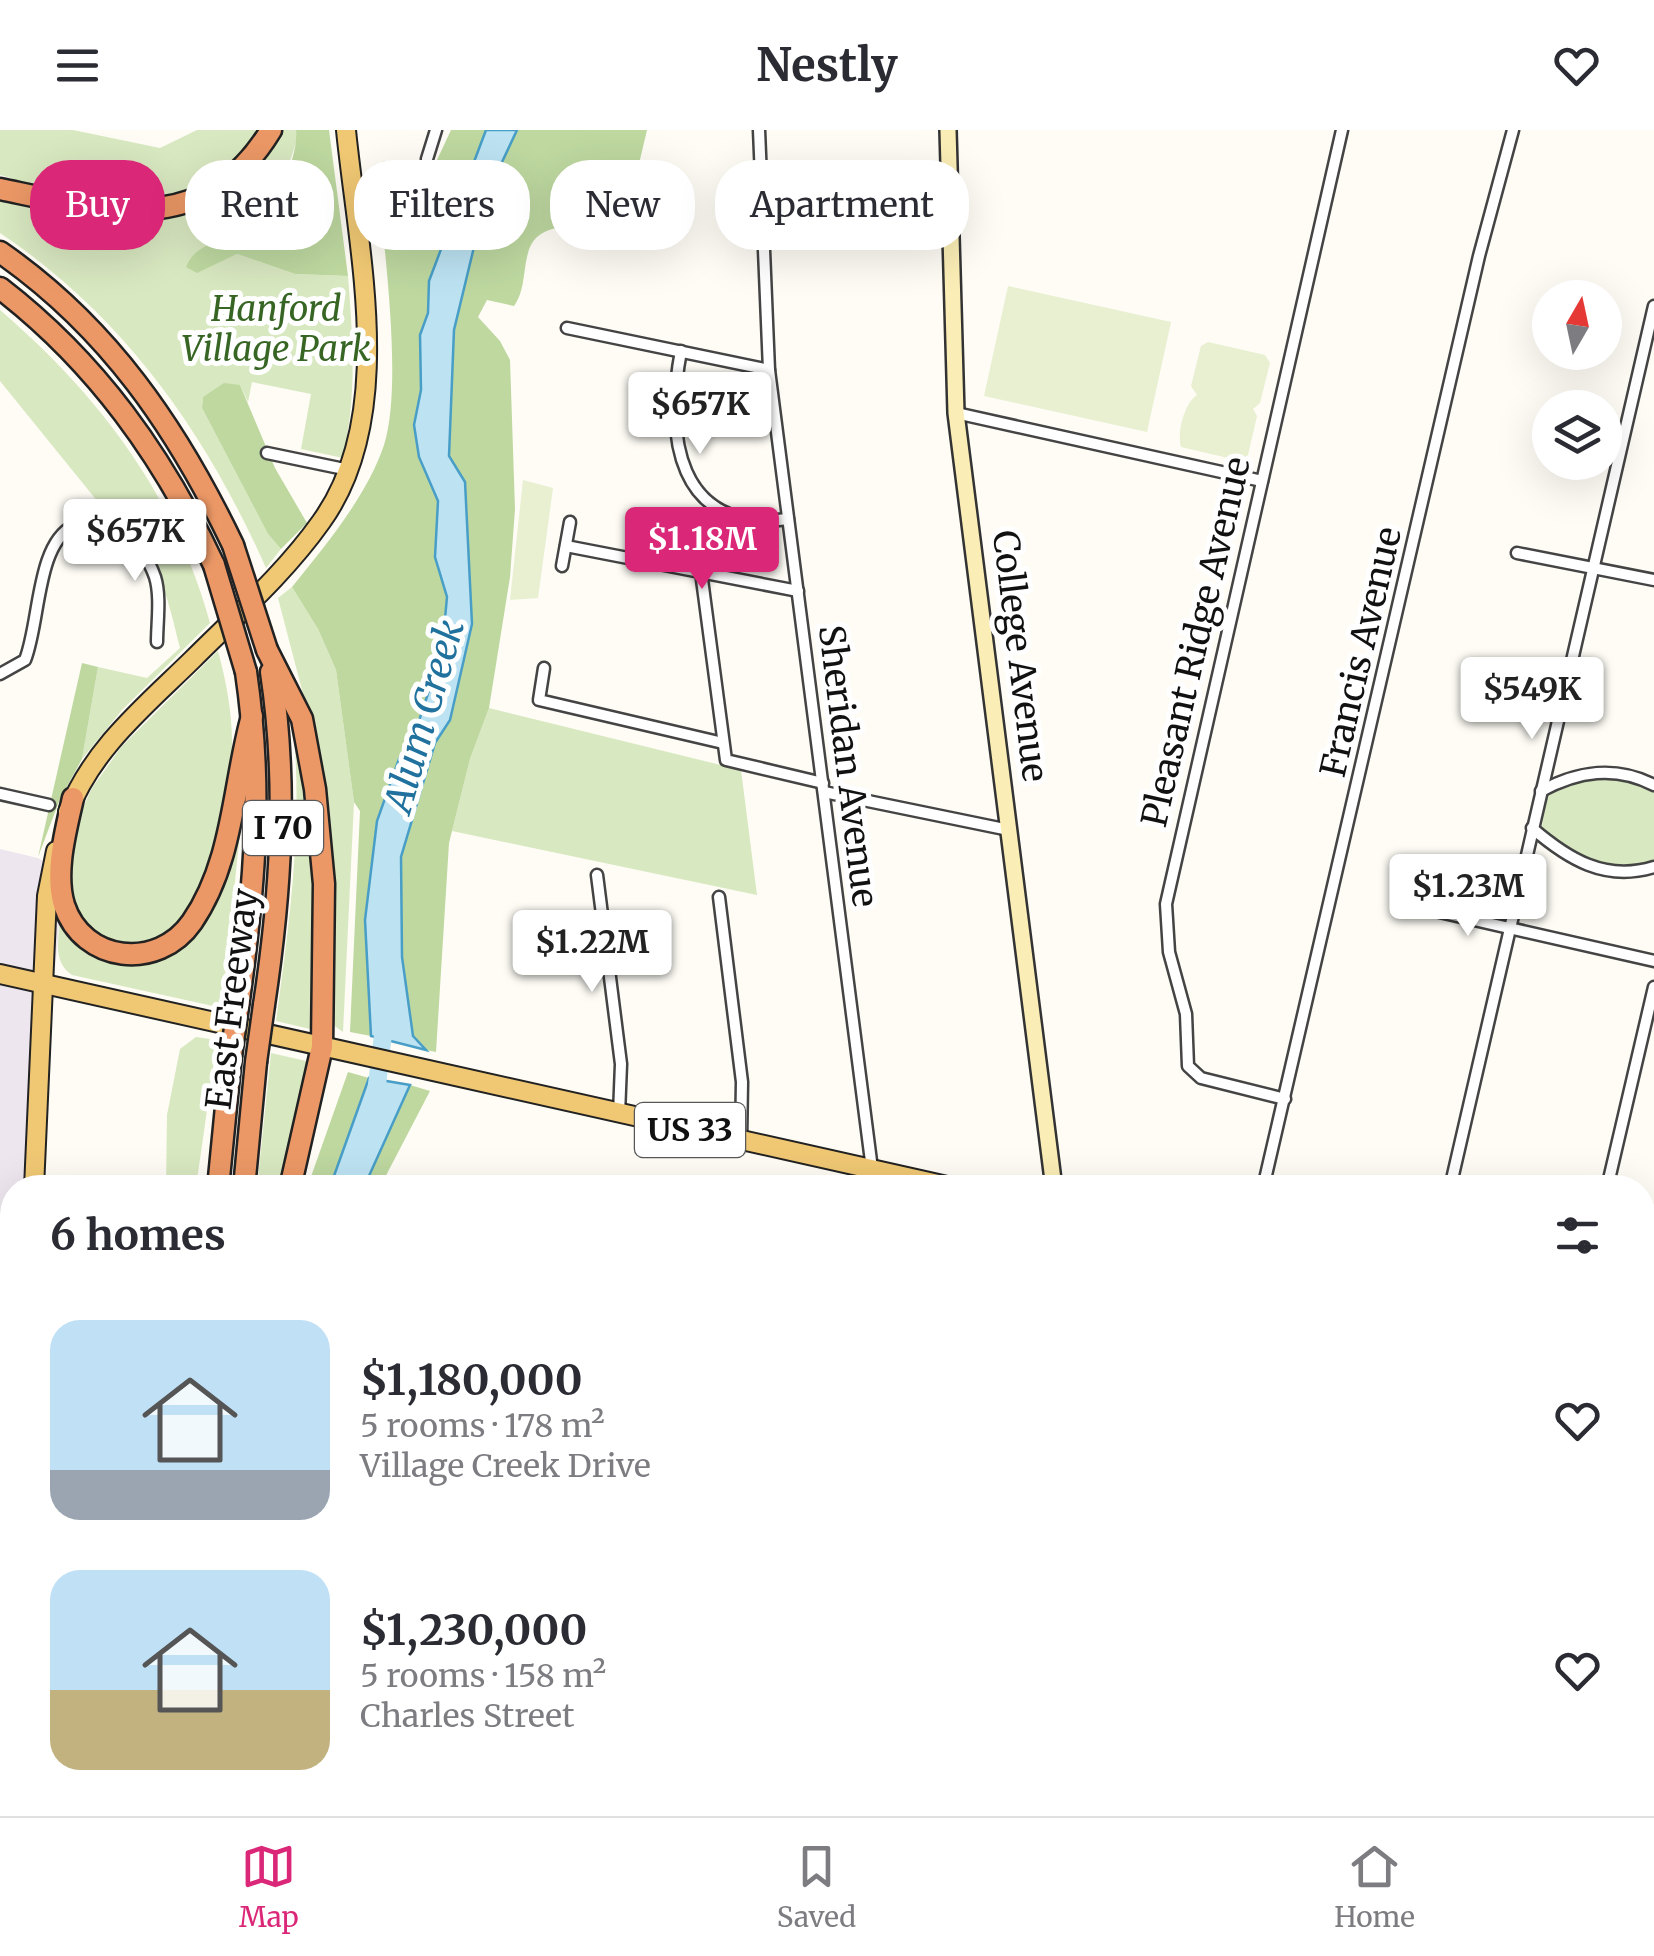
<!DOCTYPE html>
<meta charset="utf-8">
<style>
body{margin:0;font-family:Merriweather,serif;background:#f7f7f7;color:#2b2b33;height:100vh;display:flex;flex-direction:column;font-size:38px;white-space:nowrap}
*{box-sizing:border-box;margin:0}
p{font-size:32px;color:#7c7c81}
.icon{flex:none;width:55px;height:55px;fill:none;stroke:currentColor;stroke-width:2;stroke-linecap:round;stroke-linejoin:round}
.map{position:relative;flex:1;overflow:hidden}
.side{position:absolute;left:0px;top:1045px;width:1655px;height:642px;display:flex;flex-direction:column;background:#fff;border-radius:40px 40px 0 0;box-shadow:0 10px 40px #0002}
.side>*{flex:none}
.guide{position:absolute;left:30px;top:30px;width:1000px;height:90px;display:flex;gap:20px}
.needle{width:65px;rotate:9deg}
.buttons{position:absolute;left:1532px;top:150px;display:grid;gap:20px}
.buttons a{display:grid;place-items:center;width:90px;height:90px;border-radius:50%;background:#fff;box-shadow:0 10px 40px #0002;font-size:50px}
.price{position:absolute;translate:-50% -85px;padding:0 22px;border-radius:10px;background:#fff;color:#222;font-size:32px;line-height:65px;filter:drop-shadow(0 2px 5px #0008)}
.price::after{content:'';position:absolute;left:50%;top:60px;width:30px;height:22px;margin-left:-15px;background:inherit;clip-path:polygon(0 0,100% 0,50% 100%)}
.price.current{background:#db2777;color:#fff}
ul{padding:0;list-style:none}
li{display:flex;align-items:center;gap:30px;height:250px;padding:0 50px}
li span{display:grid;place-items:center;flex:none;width:280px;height:200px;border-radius:30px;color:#555}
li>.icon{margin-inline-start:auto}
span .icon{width:120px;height:120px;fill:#fffc;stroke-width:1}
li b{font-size:42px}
h2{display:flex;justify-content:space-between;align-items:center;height:120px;padding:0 50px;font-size:42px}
.pill{padding:0 35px;border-radius:40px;background:#fff;box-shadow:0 10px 40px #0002;font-size:35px;line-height:90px}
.pill.current{background:#db2777;color:#fff}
header{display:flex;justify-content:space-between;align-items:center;height:130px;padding:0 50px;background:#fff;font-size:45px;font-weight:700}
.menu{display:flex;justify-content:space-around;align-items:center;height:140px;border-top:2px solid #e1e1e2;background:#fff;font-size:28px;color:#7c7c81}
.menu a{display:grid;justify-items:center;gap:5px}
.menu .current{color:#db2777}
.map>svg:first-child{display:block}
.industrial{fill:#ede6ee}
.green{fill:#d8e8c0}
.forest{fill:#bed8a0}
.pitch{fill:#e8f0d1}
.water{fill:#bde3f3;stroke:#489ec6;stroke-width:2.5}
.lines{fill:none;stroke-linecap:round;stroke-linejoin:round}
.river{stroke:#bde3f3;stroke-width:18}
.street-casing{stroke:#444;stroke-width:15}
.secondary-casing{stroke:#333;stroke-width:20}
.primary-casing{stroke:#222;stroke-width:22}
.highway-casing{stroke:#222;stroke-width:25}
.street{stroke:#fff;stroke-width:10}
.secondary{stroke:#faedb5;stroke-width:15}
.primary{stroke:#f0c874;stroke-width:18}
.highway{stroke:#ec9866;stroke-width:20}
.highway-bridge-casing{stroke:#222;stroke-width:25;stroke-linecap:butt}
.highway-bridge{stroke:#ec9866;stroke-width:20}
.labels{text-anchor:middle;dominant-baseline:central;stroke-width:10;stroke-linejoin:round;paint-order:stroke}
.shield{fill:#fff;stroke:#585858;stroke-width:2.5}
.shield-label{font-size:32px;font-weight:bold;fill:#111}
.park-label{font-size:35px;font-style:italic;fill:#376624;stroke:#fff}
.street-label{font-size:35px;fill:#111;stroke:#fff}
.water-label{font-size:38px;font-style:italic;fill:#20719d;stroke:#fff}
</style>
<header><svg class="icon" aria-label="menu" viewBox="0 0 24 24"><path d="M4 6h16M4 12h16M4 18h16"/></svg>Nestly<svg class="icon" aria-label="heart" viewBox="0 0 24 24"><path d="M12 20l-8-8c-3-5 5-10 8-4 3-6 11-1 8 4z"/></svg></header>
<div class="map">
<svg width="1654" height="1686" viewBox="0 0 1654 1686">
<rect width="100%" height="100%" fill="#fefcf5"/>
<polygon class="industrial" points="0,719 38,728 64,744 35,1051 165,1057 12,1058 12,1675 317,1675 321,1686 0,1686"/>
<g class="green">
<path d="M0,0h73l87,18 37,-18h65c-47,78 -146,82 -225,58 -13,-4 -24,-10 -37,-13z"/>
<path d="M277,0h19l1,9c-18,61 -33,82 -91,107l15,15 16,-7 58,20 53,2c5,66 9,116 -5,182l-42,-9 10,-55 -59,-12 -4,20 -8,-17 -37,12 -1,11 66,126 13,15 -15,19c-60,-135 -142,-252 -266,-335v-38l166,20z"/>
<path d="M0,180c99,85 175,185 210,313l-88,87 -40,49 16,-92 49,11 33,-30c-12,-48 -23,-105 -69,-130l-111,-137z"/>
<polygon points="292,457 318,499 336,540 354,672 343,902 332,894 308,583 278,468"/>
<path d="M218,521c8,30 14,60 14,91 0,64 -23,210 -109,204 -13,-1 -29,-13 -41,-19l-19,-47 17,-66 12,-26 30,-42z"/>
<polygon points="489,578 741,640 757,765 452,701 470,629"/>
<path d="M292,585l25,137 -2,169 -5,8 -34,-8c14,-103 28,-202 16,-306z"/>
<path d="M1595,647l27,2 32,12v70c-41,13 -85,0 -112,-34l4,-30 23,-14z"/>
<path d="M242,683l-20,195 -150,-33c-20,-14 -13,-35 -12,-57l30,30 86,-3z"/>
<polygon points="196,907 217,910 196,1057 166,1057 167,985 180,919"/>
<polygon points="271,923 306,931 308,937 283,1057 257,1058"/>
</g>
<g class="forest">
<path d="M296,0h33l19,146 -53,-2 -58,-20 -40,19 -11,-6c10,-27 44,-25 64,-41 23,-18 49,-66 46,-96z"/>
<path d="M451,0h35l-57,151 -1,32 -8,22 1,55 -7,35 5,32 19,44 -3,56 12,39 -5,55 -24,73 -19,35 -22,62 -10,132 4,83 -21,-4 10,-221 -6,-9 -18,-132 -18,-41 -26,-42c33,-41 75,-91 92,-142 20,-64 -2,-207 -7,-278l7,-6 44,5 9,-6z"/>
<path d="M517,0h130l-17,72 3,8 33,11 -1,18 -8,4c-34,-7 -117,-38 -129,10 -5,18 -3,38 -14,53l-27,-6 -9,17 22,24 10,19 5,149 -5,68 -21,131 -19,51 -21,84 -13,209 -10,-2 -13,-13 -11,-80 -1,-100 34,-114 15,-23 22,-96 -7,-142 -16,-26 5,-126 20,-83 16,-17 5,-53z"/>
<polygon points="224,253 240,255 275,338 307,393 281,419 268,404 202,278 203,267"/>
<polygon points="82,533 98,537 82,629 60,669 38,727"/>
<polygon points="348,942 369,948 330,1057 307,1058"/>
<polygon points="410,955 430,961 380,1057 364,1058"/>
<polygon points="439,1675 583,1675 589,1686 444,1686"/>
</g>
<g class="pitch">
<polygon points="1008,156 1171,192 1147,302 984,266"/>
<path d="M1208,212l57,13 5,8 -10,40 -7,6 4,7 -9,39 -7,6 -60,-14c-4,-15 3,-43 16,-52l-6,-9 10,-40z"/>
<polygon points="523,350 553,358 538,468 510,470"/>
</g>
<g class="water">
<polygon points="486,0 517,0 495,47 490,100 474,117 454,200 449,326 465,352 472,494 450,590 435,613 401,727 402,827 413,906 426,920 371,906 365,790 377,691 399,629 418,594 442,521 447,467 435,427 438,371 419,327 414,295 421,260 420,205 428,183 429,151"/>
<polygon points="369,948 410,955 364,1057 330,1057"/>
</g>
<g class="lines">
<polyline class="river" points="375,971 385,888"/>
<defs>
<g id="street">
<polyline points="759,0 769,240 872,1039"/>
<polyline points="427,29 436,0"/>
<polyline points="567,198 769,240"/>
<path d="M681,221c-16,83 -5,183 107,168"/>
<polyline points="956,283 1262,351"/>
<polyline points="267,323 349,340"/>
<polyline points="566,416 798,461"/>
<polyline points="1517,423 1654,450"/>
<polyline points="562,436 570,392"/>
<polyline points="701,442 726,630 823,653"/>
<polyline points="544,538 539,570 723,613"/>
<path d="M0,544l25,-14c15,-37 11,-115 48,-134 38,-7 70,16 82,51 6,19 2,46 2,65"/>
<path d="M1541,661c37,-20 74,-26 113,-6"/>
<polyline points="824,662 1009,700"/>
<polyline points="0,664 49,675"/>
<path d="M1532,698c36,31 73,54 122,39"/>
<polyline points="597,745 621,934 619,984"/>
<polyline points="719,767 742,952 741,1011"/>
<polyline points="1435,781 1654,831"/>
<polyline points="1285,969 1201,948 1188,936 1186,884 1169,822 1166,774 1342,0"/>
<polyline points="1263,1058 1479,126 1513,0"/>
<polyline points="1450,1058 1654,176"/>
<polyline points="1607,1058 1654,857"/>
<polyline points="1642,1385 1654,1388"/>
<polyline points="1642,1604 1654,1614"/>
<polyline points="1483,1675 1495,1686"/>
</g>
<g id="secondary">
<polyline points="948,0 956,283 1054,1058"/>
<polyline points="1642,1216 1654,1219"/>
</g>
<g id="primary">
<path d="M68,682c24,-63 77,-106 124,-152 44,-44 93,-87 129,-138 77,-106 37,-270 25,-392"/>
<polyline points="0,844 956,1058"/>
<polyline points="34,1058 47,766 56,721"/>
<polyline points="1265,1675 1268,1686"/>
<polyline points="0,1686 12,1450"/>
</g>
<g id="highway">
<path d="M0,59c106,22 204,51 271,-59"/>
<path d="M0,122c108,75 177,176 233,293"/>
<path d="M0,158c96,74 163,168 214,277"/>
<polyline points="267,520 302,589 315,659 324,754 322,917 290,1058"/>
<path d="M73,668c-7,32 -19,74 -9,107 19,58 94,66 128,17 42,-61 41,-138 60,-206"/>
<path d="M239,870c16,-115 24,-212 7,-328"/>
<path d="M264,875c17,-113 24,-220 7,-333"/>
<polyline points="218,1058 231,926"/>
<polyline points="244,1058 256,932"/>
<polyline points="11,1474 12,1473"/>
<polyline points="362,1675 368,1686"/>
<polyline points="400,1675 405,1686"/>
</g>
</defs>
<use href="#street" class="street-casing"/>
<use href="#secondary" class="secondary-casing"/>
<use href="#primary" class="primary-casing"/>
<use href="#highway" class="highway-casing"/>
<use href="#street" class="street"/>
<use href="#secondary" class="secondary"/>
<use href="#primary" class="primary"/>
<use href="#highway" class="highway"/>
<defs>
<g id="highway-bridge">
<polyline points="233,415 267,520"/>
<polyline points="214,435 246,542"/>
<polyline points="231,926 239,870"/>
<polyline points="256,932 264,875"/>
</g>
</defs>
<use href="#highway-bridge" class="highway-bridge-casing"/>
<use href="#highway-bridge" class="highway-bridge"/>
</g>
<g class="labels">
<g class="shield">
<rect x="243" y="671" width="80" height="54" rx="8"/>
<rect x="635" y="973" width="110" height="54" rx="8"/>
</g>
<g class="shield-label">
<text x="283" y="698">I 70</text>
<text x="690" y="1000">US 33</text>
</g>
<g class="park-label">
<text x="276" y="179">Hanford<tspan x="276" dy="40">Village Park</tspan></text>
</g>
<g class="street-label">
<text transform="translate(1196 512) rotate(-77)">Pleasant Ridge Avenue</text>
<text transform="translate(1361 522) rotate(-77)">Francis Avenue</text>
<text transform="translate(1020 526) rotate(83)">College Avenue</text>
<text transform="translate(848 636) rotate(83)">Sheridan Avenue</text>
<text transform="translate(232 869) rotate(-83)">East Freeway</text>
</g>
<g class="water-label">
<text transform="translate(424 586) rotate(-74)">Alum Creek</text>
</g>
</g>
</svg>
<div class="buttons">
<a><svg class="needle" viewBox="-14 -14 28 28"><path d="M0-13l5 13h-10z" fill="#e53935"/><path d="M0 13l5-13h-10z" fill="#7c7c81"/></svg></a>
<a><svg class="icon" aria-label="layers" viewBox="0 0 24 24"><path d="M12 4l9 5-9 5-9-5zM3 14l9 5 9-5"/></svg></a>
</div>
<b class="price" style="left:700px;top:327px">$657K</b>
<b class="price" style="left:135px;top:454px">$657K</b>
<b class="price current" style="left:702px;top:462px">$1.18M</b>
<b class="price" style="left:1532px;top:612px">$549K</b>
<b class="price" style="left:1468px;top:809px">$1.23M</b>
<b class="price" style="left:592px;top:865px">$1.22M</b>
<div class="guide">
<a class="pill current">Buy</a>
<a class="pill">Rent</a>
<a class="pill">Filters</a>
<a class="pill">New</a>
<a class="pill">Apartment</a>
</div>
<section class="side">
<h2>6 homes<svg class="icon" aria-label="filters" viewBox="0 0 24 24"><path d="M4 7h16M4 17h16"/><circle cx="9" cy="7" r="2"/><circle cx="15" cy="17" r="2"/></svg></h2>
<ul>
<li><span style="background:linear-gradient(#bfe0f5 75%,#9aa5b1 0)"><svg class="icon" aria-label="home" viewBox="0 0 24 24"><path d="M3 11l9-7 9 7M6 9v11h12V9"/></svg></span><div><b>$1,180,000</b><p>5 rooms · 178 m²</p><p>Village Creek Drive</p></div><svg class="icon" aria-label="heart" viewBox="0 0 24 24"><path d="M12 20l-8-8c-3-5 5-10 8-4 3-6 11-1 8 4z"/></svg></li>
<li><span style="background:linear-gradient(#bfe0f5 60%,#c2b280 0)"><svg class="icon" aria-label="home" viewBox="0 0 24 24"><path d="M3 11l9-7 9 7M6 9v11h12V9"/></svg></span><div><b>$1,230,000</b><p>5 rooms · 158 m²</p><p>Charles Street</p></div><svg class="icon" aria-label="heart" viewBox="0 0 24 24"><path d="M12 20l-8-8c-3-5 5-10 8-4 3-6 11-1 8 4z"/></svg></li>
</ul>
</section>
</div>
<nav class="menu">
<a class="current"><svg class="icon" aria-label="map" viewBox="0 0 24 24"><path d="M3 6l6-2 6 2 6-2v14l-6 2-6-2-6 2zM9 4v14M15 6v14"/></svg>Map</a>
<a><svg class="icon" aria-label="saved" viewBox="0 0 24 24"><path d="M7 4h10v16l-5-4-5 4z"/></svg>Saved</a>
<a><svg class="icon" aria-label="home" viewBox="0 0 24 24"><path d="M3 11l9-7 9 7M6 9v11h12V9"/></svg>Home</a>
</nav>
